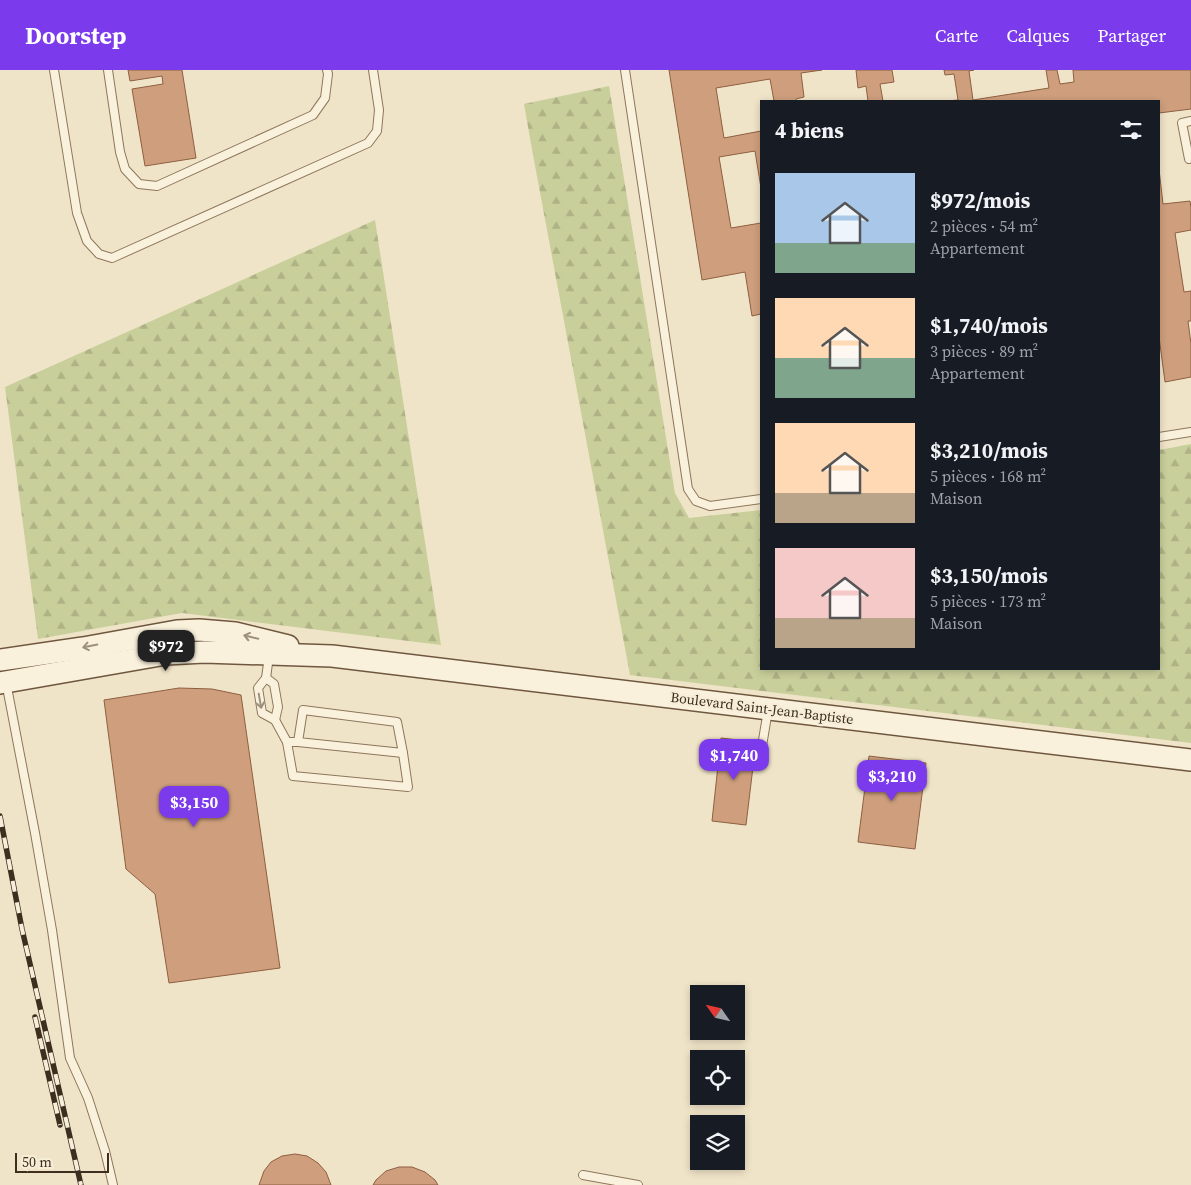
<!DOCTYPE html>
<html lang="fr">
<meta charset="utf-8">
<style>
body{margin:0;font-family:"Source Serif 4",serif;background:#242831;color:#f1f3f6;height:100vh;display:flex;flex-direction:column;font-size:19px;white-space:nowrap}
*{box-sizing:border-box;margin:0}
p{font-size:16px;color:#9ea1a6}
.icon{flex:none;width:28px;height:28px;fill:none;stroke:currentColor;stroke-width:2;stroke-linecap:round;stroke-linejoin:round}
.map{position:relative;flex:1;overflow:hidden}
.panel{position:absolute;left:760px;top:30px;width:400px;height:570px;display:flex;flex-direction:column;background:#171b24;border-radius:0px;box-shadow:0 2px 8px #0003}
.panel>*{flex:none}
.needle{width:32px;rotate:304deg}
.buttons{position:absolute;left:690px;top:915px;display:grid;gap:10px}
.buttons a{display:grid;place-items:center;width:55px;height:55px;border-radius:0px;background:#171b24;box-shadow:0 2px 8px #0003;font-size:25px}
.scale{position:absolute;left:15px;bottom:12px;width:94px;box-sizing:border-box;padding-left:5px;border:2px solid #3d2e20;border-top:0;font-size:14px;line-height:18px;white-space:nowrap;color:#3d2e20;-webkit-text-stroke:4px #f7eed8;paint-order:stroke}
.price{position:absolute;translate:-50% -42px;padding:0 11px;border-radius:10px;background:#7c3aed;color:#fff;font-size:16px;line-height:32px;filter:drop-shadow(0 1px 2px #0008)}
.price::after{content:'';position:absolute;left:50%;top:30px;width:15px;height:11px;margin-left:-8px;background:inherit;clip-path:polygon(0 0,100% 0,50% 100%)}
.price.current{background:#222;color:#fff}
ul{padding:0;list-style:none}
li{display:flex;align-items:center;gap:15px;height:125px;padding:0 15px}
li span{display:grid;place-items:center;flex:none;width:140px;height:100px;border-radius:0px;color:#555}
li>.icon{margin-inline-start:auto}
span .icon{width:60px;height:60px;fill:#fffc;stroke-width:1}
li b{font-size:21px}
h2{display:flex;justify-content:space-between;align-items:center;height:60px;padding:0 15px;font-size:21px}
header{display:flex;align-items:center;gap:30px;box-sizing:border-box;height:70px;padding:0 25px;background:#7c3aed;color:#fff}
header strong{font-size:24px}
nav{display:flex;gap:28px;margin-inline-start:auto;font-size:18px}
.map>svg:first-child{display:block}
.forest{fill:url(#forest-firs)}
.building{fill:#cf9f7d;stroke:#8d5f41}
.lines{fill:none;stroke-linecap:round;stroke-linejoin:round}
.service-casing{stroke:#8d765c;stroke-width:10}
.secondary-casing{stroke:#6f573f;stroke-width:24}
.service{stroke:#faf1dc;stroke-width:8}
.secondary{stroke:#faf1dc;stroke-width:21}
.rail-casing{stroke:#3d2e20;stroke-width:5.5}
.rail{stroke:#f7eed8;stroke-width:4;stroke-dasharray:11;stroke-linecap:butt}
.oneway{stroke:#9c907e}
.labels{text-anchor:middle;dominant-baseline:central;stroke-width:5;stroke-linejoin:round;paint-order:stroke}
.street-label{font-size:14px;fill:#3d2e20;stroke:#f7eed8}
</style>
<header>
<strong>Doorstep</strong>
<nav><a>Carte</a><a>Calques</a><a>Partager</a></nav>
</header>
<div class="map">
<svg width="1191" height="1115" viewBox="0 0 1191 1115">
<defs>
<pattern id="forest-firs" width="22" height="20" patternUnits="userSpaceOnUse" patternTransform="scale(1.25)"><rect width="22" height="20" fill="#c9cf9b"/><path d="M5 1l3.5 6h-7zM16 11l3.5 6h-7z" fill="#aeb285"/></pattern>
</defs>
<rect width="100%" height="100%" fill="#f0e4c8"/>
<g class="forest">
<polygon points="609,16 675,423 689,448 761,440 761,599 1159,599 1159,380 1191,374 1191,673 630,605 531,74 524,34"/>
<polygon points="375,150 441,575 182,543 38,569 5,317"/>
</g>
<g class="building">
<polygon points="128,0 182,0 196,88 145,96 132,19 163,14 162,6 130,11"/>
<polygon points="669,0 822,0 801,3 804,27 796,29 796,31 774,31 770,9 716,18 724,68 761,61 761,118 755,81 719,87 731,158 761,153 761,244 752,246 745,202 702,210"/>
<polygon points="856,0 892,0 894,12 880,14 883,31 868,31 866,16 858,18"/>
<polygon points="944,0 974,0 969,1 973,30 1049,18 1046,0 1057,0 1060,14 1074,12 1073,0 1191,0 1191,39 1159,43 1159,31 947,31 958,30 954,4 945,5"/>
<polygon points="1159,99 1163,134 1190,131 1191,138 1191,160 1175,163 1184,222 1191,221 1191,251 1188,251 1191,274 1191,307 1165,312 1159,267"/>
<polygon points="179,618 212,619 241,625 280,898 169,913 155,824 126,799 104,630"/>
<polygon points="721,668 756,672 746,755 712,751"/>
<polygon points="869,686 926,693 915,779 858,772"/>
<polygon points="295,1084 307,1086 318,1093 326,1102 331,1115 259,1115 264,1101 271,1092 282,1086"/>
<polygon points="399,1097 412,1097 425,1102 435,1110 438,1115 373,1115 376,1110 386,1101"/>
</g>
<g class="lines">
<defs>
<g id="service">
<polyline points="54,0 77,143 87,171 99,184 112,188 368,73 377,61 379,40 373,0"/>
<polyline points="108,0 120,82 125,99 139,114 157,116 313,45 325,28 328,4 327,0"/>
<polyline points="625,0 688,419 696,431 710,436 761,429"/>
<polyline points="1191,51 1182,53 1189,89 1191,88"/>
<polyline points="1159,367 1191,362"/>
<polyline points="269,586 266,608 258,618 262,643 275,650 287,672 298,672 403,683 397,652 303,640 298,672"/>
<polyline points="266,608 274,614 278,637 275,650"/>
<polyline points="6,612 35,763 52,860 70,988 88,1028 105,1081 113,1115"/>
<polyline points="287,672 293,706 408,717 403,683"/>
<polyline points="760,688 768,640"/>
<polyline points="583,1105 638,1115"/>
</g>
<g id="secondary">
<polyline points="0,590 83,578 177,561 199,560 235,563 288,576"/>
<polyline points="0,613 166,584 204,582 332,586 1191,690"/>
</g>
</defs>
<use href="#service" class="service-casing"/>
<use href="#secondary" class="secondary-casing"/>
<use href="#service" class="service"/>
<use href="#secondary" class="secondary"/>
<defs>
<g id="rail">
<polyline points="0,746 22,859 81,1115"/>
<polyline points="35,947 60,1055"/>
</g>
</defs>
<use href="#rail" class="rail-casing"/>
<use href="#rail" class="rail"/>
</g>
<defs><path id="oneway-shaft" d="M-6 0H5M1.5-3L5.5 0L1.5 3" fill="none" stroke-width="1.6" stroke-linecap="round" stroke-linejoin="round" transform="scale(1.25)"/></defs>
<g class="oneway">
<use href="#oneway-shaft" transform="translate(251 567) rotate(-167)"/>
<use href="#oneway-shaft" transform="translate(90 576) rotate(169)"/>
<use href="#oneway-shaft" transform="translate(260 631) rotate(80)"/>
</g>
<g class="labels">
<g class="street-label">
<text transform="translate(762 638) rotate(7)">Boulevard Saint-Jean-Baptiste</text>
</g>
</g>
</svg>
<div class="buttons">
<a><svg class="needle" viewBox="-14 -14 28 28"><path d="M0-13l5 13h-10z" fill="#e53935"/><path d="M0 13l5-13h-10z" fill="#9ea1a6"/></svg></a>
<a><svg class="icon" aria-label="locate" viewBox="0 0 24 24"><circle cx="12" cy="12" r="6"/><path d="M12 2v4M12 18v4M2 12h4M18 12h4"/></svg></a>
<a><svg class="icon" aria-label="layers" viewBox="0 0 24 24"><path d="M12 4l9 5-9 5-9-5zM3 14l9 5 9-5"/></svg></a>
</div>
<div class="scale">50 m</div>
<b class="price current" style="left:166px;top:602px">$972</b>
<b class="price" style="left:734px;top:711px">$1,740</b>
<b class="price" style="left:892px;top:732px">$3,210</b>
<b class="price" style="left:194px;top:758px">$3,150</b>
<section class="panel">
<h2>4 biens<svg class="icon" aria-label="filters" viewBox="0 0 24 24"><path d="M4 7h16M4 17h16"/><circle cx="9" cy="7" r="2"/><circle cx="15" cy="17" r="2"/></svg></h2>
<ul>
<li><span style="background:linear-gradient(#a9c7e8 70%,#7fa58c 0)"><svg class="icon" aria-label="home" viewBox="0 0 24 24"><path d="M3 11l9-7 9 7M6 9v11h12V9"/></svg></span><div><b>$972/mois</b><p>2 pièces · 54 m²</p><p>Appartement</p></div></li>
<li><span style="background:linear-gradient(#ffd9b3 60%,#7fa58c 0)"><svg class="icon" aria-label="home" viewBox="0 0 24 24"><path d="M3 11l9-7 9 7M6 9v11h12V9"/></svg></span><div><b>$1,740/mois</b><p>3 pièces · 89 m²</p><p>Appartement</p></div></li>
<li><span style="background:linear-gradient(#ffd9b3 70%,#b9a48a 0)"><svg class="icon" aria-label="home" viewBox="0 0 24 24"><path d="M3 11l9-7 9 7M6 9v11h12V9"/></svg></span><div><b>$3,210/mois</b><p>5 pièces · 168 m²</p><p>Maison</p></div></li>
<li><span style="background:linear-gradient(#f6c9c9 70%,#b9a48a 0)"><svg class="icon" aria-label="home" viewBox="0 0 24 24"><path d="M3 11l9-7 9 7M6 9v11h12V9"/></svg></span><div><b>$3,150/mois</b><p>5 pièces · 173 m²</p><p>Maison</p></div></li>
</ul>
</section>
</div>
